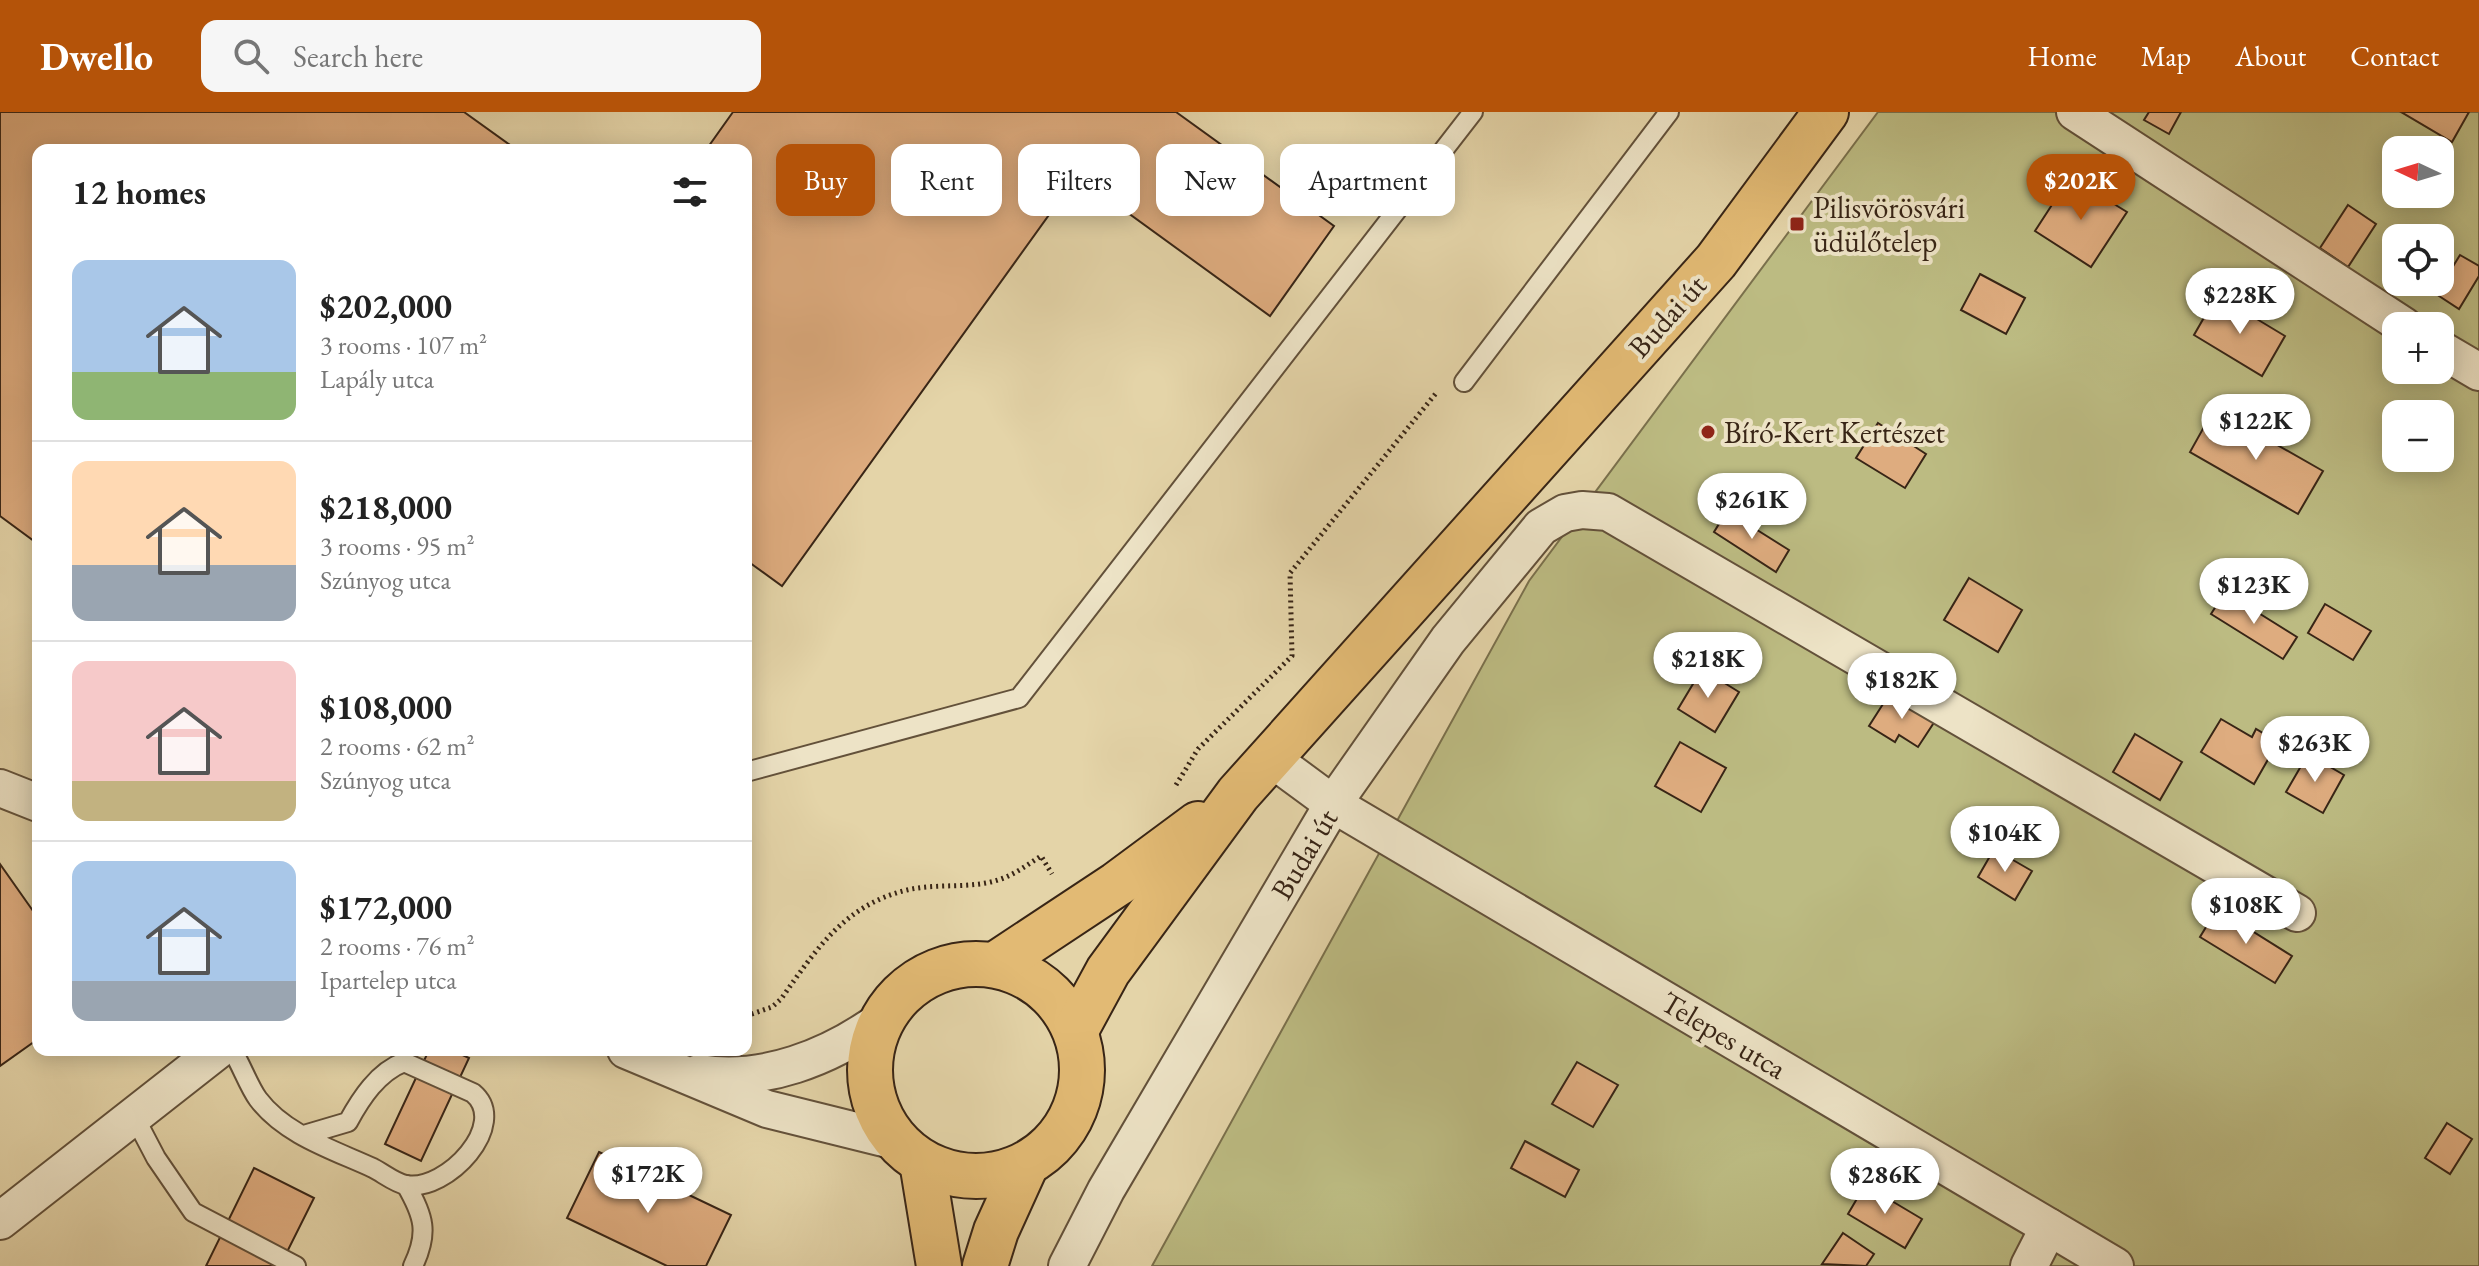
<!DOCTYPE html>
<meta charset="utf-8">
<style>
body{margin:0;font-family:"EB Garamond",serif;background:#f6f6f6;color:#222;height:100vh;display:flex;flex-direction:column;font-size:30px;white-space:nowrap}
*{box-sizing:border-box;margin:0}
p{font-size:26px;color:#767676}
.icon{flex:none;width:44px;height:44px;fill:none;stroke:currentColor;stroke-width:2;stroke-linecap:round;stroke-linejoin:round}
.map{position:relative;flex:1;overflow:hidden}
.side{position:absolute;left:32px;top:32px;width:720px;height:912px;display:flex;flex-direction:column;background:#fff;border-radius:16px;box-shadow:0 4px 20px #0003}
.side>*{flex:none}
.top-card{position:absolute;left:776px;top:32px;width:760px;height:72px;display:flex;gap:16px}
.needle{width:52px;rotate:274deg}
.tools{position:absolute;left:2382px;top:24px;display:grid;gap:16px}
.tools a{display:grid;place-items:center;width:72px;height:72px;border-radius:16px;background:#fff;box-shadow:0 4px 20px #0003;font-size:40px}
.price{position:absolute;translate:-50% -68px;padding:0 18px;border-radius:28px;background:#fff;color:#222;font-size:26px;line-height:52px;filter:drop-shadow(0 2px 4px #0008)}
.price::after{content:'';position:absolute;left:50%;top:48px;width:24px;height:18px;margin-left:-12px;background:inherit;clip-path:polygon(0 0,100% 0,50% 100%)}
.price.active{background:#b45309;color:#fff}
ul{padding:0;list-style:none}
li{display:flex;align-items:center;gap:24px;height:200px;padding:0 40px}
li+li{border-top:2px solid #e0e0e0}
li span{display:grid;place-items:center;flex:none;width:224px;height:160px;border-radius:16px;color:#555}
li>.icon{margin-inline-start:auto}
span .icon{width:96px;height:96px;fill:#fffc;stroke-width:1}
li b{font-size:34px}
h2{display:flex;justify-content:space-between;align-items:center;height:96px;padding:0 40px;font-size:34px}
.tag{padding:0 28px;border-radius:16px;background:#fff;box-shadow:0 4px 20px #0003;font-size:28px;line-height:72px}
.tag.active{background:#b45309;color:#fff}
header{display:flex;align-items:center;gap:48px;box-sizing:border-box;height:112px;padding:0 40px;background:#b45309;color:#fff}
header strong{font-size:38px}
nav{display:flex;gap:44px;margin-inline-start:auto;font-size:28px}
.search{width:560px;height:72px;background:#f6f6f6;display:flex;align-items:center;gap:20px;box-sizing:border-box;padding:0 28px;border-radius:16px;color:#767676;font-size:30px}
.map>svg:first-child{display:block}
.green{fill:#bcbb82;stroke:#7a704c;stroke-width:2;fill-rule:evenodd}
.building{fill:#deac7f;stroke:#382516;stroke-width:2}
.lines{fill:none;stroke-linecap:round;stroke-linejoin:round}
.lane-casing{stroke:#63513a;stroke-width:22}
.street-casing{stroke:#63513a;stroke-width:40}
.primary-casing{stroke:#382516;stroke-width:48}
.path{stroke:#382516;stroke-width:5;stroke-dasharray:2 4;stroke-linecap:butt}
.lane{stroke:#ede3c6;stroke-width:18}
.street{stroke:#ede3c6;stroke-width:36}
.primary{stroke:#e2ba74;stroke-width:44}
.poi-dot{fill:#8f2418;stroke:#ede3c6;stroke-width:3}
.labels{text-anchor:middle;dominant-baseline:central;stroke-width:8;stroke-linejoin:round;paint-order:stroke}
.poi-label{font-size:30px;fill:#382516;stroke:#ede3c6;text-anchor:start}
.street-label{font-size:30px;fill:#382516;stroke:#ede3c6}
</style>
<header>
<strong>Dwello</strong>
<div class="search"><svg class="icon" aria-label="search" viewBox="0 0 24 24"><circle cx="10" cy="10" r="6"/><path d="M15 15l6 6"/></svg>Search here</div>
<nav><a>Home</a><a>Map</a><a>About</a><a>Contact</a></nav>
</header>
<div class="map">
<svg width="2479" height="1154" viewBox="0 0 2479 1154">
<rect width="100%" height="100%" fill="#e4d4a8"/>
<filter id="stains"><feTurbulence type="fractalNoise" baseFrequency=".0025" numOctaves="4"/><feColorMatrix values="0 0 0 0 .2 0 0 0 0 .09 0 0 0 0 .02 0 0 0 .5 -.17"/></filter>
<radialGradient id="worn" r=".72"><stop offset=".6" stop-color="#630" stop-opacity="0"/><stop offset="1" stop-color="#630" stop-opacity=".3"/></radialGradient>
<path class="green" d="M1878,0h601v1154h-1327l377,-685zM2396,38h44v44h-44zM2396,126h44v44h-44zM2396,214h44v44h-44zM2396,302h44v44h-44z"/>
<g class="building">
<polygon points="0,0 464,0 517,38 38,38 38,432 0,404"/>
<polygon points="733,0 1176,0 1334,114 1270,204 1077,64 782,474 746,448 746,38 706,38"/>
<polygon points="2149,0 2181,0 2169,22 2144,8"/>
<polygon points="2401,0 2469,0 2452,30"/>
<polygon points="2070,65 2127,100 2091,155 2035,119"/>
<polygon points="2348,93 2376,112 2348,155 2320,136"/>
<polygon points="2460,143 2479,154 2479,164 2459,197 2436,182"/>
<polygon points="1980,162 2025,186 2006,222 1961,198"/>
<polygon points="2217,183 2285,224 2262,264 2194,223"/>
<polygon points="2214,297 2323,359 2298,402 2190,340"/>
<polygon points="1878,311 1926,342 1905,376 1856,346"/>
<polygon points="1727,399 1789,438 1776,460 1714,420"/>
<polygon points="1969,466 2022,498 1998,540 1944,508"/>
<polygon points="2225,480 2297,525 2283,547 2211,502"/>
<polygon points="2325,492 2371,519 2353,548 2308,521"/>
<polygon points="1702,557 1739,580 1715,620 1678,597"/>
<polygon points="1890,581 1935,609 1918,635 1899,623 1895,630 1869,614"/>
<polygon points="2221,607 2252,625 2256,617 2278,630 2254,672 2201,640"/>
<polygon points="2135,622 2182,650 2160,688 2113,660"/>
<polygon points="1680,630 1726,656 1701,700 1655,674"/>
<polygon points="2308,642 2344,663 2323,701 2286,680"/>
<polygon points="1994,737 2032,759 2015,788 1978,765"/>
<polygon points="0,752 38,806 38,927 0,954"/>
<polygon points="2217,797 2292,844 2275,871 2200,825"/>
<polygon points="429,938 452,938 469,946 421,1049 385,1032"/>
<polygon points="1577,950 1618,973 1593,1015 1552,992"/>
<polygon points="2447,1011 2472,1027 2450,1062 2425,1046"/>
<polygon points="1525,1029 1579,1058 1565,1085 1511,1056"/>
<polygon points="599,1040 731,1103 706,1154 667,1154 567,1106"/>
<polygon points="254,1056 314,1086 280,1154 206,1154"/>
<polygon points="1865,1073 1922,1107 1905,1136 1848,1102"/>
<polygon points="1843,1121 1874,1142 1866,1154 1822,1152"/>
</g>
<g class="lines">
<defs>
<g id="lane">
<polyline points="1464,270 1669,0"/>
<polyline points="746,660 1019,586 1473,0"/>
<path d="M232,938c9,14 17,37 26,49 27,36 76,51 115,69 10,5 22,15 33,17 41,7 104,-61 67,-92l-69,-31c-26,10 -43,36 -56,60l-44,13"/>
<polyline points="134,1004 156,1046 193,1100 296,1154"/>
<path d="M406,1073c18,31 23,48 7,81"/>
</g>
<g id="street">
<polyline points="2075,0 2404,214"/>
<polyline points="2440,237 2479,260"/>
<polyline points="1272,647 1333,692 2115,1154"/>
<polyline points="0,676 38,691"/>
<polyline points="626,938 767,997 896,1029"/>
<path d="M699,961c64,11 131,-16 182,-53"/>
<polyline points="0,1109 218,938"/>
<polyline points="1067,1154 1106,1078 1333,692 1448,528 1541,415 1565,401 1582,398 1608,400 2297,801"/>
<polyline points="2029,1154 2049,1115"/>
</g>
<g id="primary">
<circle cx="976" cy="958" r="106"/>
<polyline points="996,852 1117,772 1198,712"/>
<polyline points="1076,918 1108,859 1238,682 1716,149 1826,0"/>
<polyline points="922,1050 939,1154"/>
<polyline points="985,1154 996,1119 1026,1053"/>
</g>
</defs>
<use href="#lane" class="lane-casing"/>
<use href="#street" class="street-casing"/>
<use href="#primary" class="primary-casing"/>
<g class="path">
<polyline points="1176,673 1198,637 1292,544 1290,461 1437,280"/>
<path d="M746,904l26,-9 9,-8c35,-49 63,-94 126,-109 30,-7 63,-1 91,-10 16,-5 29,-15 43,-24l11,18"/>
</g>
<use href="#lane" class="lane"/>
<use href="#street" class="street"/>
<use href="#primary" class="primary"/>
</g>
<g class="poi-dot">
<rect x="1789" y="104" width="16" height="16" rx="4"/>
<circle cx="1708" cy="320" r="8"/>
</g>
<g class="labels">
<g class="poi-label">
<text x="1813" y="95">Pilisvörösvári<tspan x="1813" dy="34">üdülőtelep</tspan></text>
<text x="1724" y="320">Bíró-Kert Kertészet</text>
</g>
<g class="street-label">
<text transform="translate(1667 204) rotate(-48)">Budai út</text>
<text transform="translate(1304 742) rotate(-59)">Budai út</text>
<text transform="translate(1724 923) rotate(31)">Telepes utca</text>
</g>
</g>
<rect width="100%" height="100%" filter="url(#stains)"/>
<rect width="100%" height="100%" fill="url(#worn)"/>
</svg>
<div class="tools">
<a><svg class="needle" viewBox="-14 -14 28 28"><path d="M0-13l5 13h-10z" fill="#e53935"/><path d="M0 13l5-13h-10z" fill="#767676"/></svg></a>
<a><svg class="icon" aria-label="locate" viewBox="0 0 24 24"><circle cx="12" cy="12" r="6"/><path d="M12 2v4M12 18v4M2 12h4M18 12h4"/></svg></a>
<a>+</a>
<a>−</a>
</div>
<b class="price active" style="left:2081px;top:110px">$202K</b>
<b class="price" style="left:2240px;top:224px">$228K</b>
<b class="price" style="left:2256px;top:350px">$122K</b>
<b class="price" style="left:1752px;top:429px">$261K</b>
<b class="price" style="left:2254px;top:514px">$123K</b>
<b class="price" style="left:1708px;top:588px">$218K</b>
<b class="price" style="left:1902px;top:609px">$182K</b>
<b class="price" style="left:2315px;top:672px">$263K</b>
<b class="price" style="left:2005px;top:762px">$104K</b>
<b class="price" style="left:2246px;top:834px">$108K</b>
<b class="price" style="left:648px;top:1103px">$172K</b>
<b class="price" style="left:1885px;top:1104px">$286K</b>
<div class="top-card">
<a class="tag active">Buy</a>
<a class="tag">Rent</a>
<a class="tag">Filters</a>
<a class="tag">New</a>
<a class="tag">Apartment</a>
</div>
<section class="side">
<h2>12 homes<svg class="icon" aria-label="filters" viewBox="0 0 24 24"><path d="M4 7h16M4 17h16"/><circle cx="9" cy="7" r="2"/><circle cx="15" cy="17" r="2"/></svg></h2>
<ul>
<li><span style="background:linear-gradient(#a9c7e8 70%,#8fb573 0)"><svg class="icon" aria-label="home" viewBox="0 0 24 24"><path d="M3 11l9-7 9 7M6 9v11h12V9"/></svg></span><div><b>$202,000</b><p>3 rooms · 107 m²</p><p>Lapály utca</p></div></li>
<li><span style="background:linear-gradient(#ffd9b3 65%,#9aa5b1 0)"><svg class="icon" aria-label="home" viewBox="0 0 24 24"><path d="M3 11l9-7 9 7M6 9v11h12V9"/></svg></span><div><b>$218,000</b><p>3 rooms · 95 m²</p><p>Szúnyog utca</p></div></li>
<li><span style="background:linear-gradient(#f6c9c9 75%,#c2b280 0)"><svg class="icon" aria-label="home" viewBox="0 0 24 24"><path d="M3 11l9-7 9 7M6 9v11h12V9"/></svg></span><div><b>$108,000</b><p>2 rooms · 62 m²</p><p>Szúnyog utca</p></div></li>
<li><span style="background:linear-gradient(#a9c7e8 75%,#9aa5b1 0)"><svg class="icon" aria-label="home" viewBox="0 0 24 24"><path d="M3 11l9-7 9 7M6 9v11h12V9"/></svg></span><div><b>$172,000</b><p>2 rooms · 76 m²</p><p>Ipartelep utca</p></div></li>
</ul>
</section>
</div>
